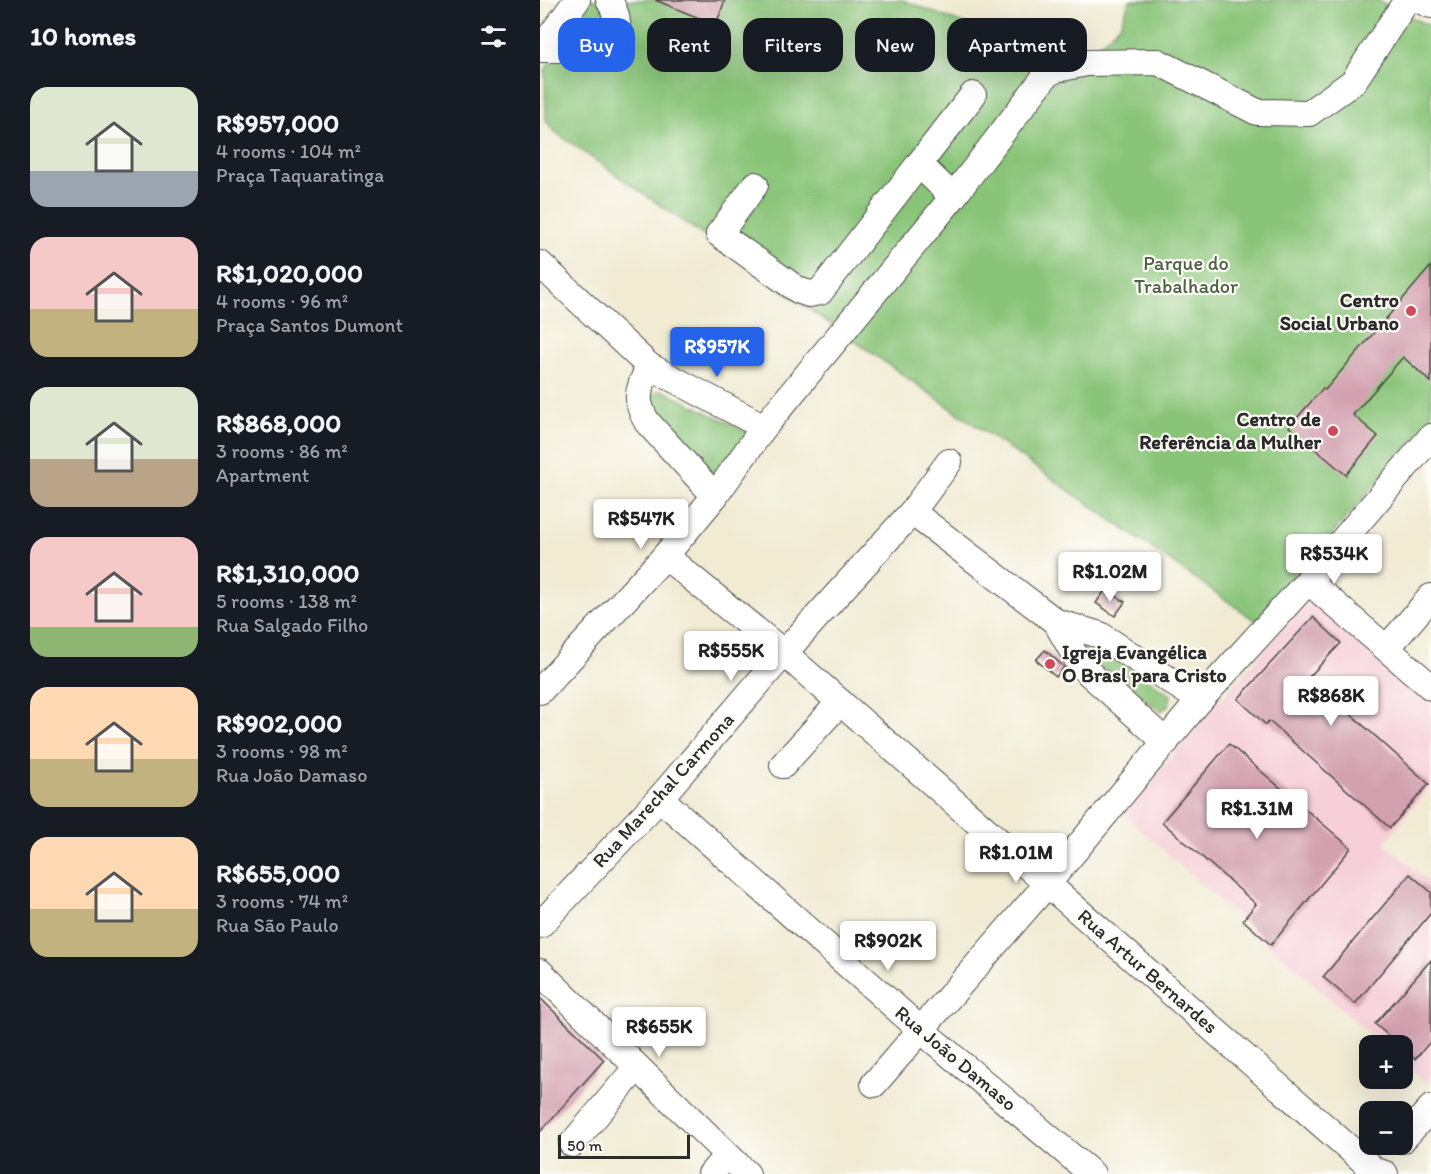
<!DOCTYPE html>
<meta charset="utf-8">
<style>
body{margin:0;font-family:Itim,sans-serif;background:#242831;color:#f1f3f6;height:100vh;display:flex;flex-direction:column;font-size:22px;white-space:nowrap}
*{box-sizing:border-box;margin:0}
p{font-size:20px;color:#9ea1a6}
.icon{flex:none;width:33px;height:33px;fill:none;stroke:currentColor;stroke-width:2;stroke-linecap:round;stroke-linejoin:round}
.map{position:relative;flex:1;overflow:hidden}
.details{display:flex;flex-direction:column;background:#171b24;width:540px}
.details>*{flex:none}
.hud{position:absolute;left:18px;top:18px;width:570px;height:54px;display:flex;gap:12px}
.buttons{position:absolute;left:819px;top:1035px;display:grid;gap:12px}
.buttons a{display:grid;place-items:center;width:54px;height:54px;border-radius:12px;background:#171b24;box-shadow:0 6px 24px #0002;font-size:30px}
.scale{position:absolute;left:18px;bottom:15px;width:132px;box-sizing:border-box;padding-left:6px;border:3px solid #2b2b2b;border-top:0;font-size:16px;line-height:21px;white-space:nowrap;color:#2b2b2b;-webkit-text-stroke:4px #fdfcf7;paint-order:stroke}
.price{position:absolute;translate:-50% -51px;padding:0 14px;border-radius:6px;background:#fff;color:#222;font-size:20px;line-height:39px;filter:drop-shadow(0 2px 3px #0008)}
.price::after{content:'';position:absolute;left:50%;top:36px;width:18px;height:14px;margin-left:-9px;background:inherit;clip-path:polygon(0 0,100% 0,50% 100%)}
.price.current{background:#2563eb;color:#fff}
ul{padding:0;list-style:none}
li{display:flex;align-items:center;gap:18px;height:150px;padding:0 30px}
li span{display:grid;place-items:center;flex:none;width:168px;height:120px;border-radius:18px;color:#555}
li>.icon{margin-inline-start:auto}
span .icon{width:72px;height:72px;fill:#fffc;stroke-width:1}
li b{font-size:26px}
h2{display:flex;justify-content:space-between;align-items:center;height:72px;padding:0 30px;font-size:26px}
.chip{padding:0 21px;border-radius:18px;background:#171b24;box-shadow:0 6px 24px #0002;font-size:21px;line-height:54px}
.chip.current{background:#2563eb;color:#fff}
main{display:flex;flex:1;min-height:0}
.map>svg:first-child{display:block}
.built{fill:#f6cfd8}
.green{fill:#89c478;stroke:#5a7852;stroke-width:1.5}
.building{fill:#d3a0b0}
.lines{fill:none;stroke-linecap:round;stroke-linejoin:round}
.minor-casing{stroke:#494844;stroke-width:28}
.minor{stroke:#fff;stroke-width:26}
.poi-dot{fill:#d1495b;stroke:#fdfcf7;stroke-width:2}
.labels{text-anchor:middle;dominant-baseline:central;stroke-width:4.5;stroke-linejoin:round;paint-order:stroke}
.park-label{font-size:20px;fill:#4c6146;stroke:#fdfcf7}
.poi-label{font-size:20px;font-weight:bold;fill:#2b2b2b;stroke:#fdfcf7;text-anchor:end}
.street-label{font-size:20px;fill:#2b2b2b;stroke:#fdfcf7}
</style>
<main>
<section class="details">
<h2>10 homes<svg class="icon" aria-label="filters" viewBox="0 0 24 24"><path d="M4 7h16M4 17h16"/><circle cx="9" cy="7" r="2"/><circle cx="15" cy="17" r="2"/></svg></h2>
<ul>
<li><span style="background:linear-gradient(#dfe7d0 70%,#9aa5b1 0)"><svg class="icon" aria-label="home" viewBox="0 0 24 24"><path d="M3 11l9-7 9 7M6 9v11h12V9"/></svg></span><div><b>R$957,000</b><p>4 rooms · 104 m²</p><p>Praça Taquaratinga</p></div></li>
<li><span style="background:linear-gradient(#f6c9c9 60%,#c2b280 0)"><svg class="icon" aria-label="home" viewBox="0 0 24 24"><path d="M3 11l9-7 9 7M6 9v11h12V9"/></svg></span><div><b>R$1,020,000</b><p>4 rooms · 96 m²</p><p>Praça Santos Dumont</p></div></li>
<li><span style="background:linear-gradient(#dfe7d0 60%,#b9a48a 0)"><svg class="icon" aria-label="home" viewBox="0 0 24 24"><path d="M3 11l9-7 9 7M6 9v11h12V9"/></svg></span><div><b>R$868,000</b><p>3 rooms · 86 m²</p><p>Apartment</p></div></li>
<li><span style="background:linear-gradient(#f6c9c9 75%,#8fb573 0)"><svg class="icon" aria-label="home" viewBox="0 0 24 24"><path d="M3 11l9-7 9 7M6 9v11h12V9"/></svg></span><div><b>R$1,310,000</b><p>5 rooms · 138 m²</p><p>Rua Salgado Filho</p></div></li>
<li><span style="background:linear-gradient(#ffd9b3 60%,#c2b280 0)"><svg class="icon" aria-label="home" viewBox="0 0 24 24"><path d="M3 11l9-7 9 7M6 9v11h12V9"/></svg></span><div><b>R$902,000</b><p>3 rooms · 98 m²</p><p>Rua João Damaso</p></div></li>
<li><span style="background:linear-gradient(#ffd9b3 60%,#c2b280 0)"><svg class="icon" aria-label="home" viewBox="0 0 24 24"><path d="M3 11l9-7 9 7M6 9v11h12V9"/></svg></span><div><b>R$655,000</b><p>3 rooms · 74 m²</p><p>Rua São Paulo</p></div></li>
</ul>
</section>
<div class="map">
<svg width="891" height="1174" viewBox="0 0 891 1174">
<rect width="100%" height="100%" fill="#fdfcf7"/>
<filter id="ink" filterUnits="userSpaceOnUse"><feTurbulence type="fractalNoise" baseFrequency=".0167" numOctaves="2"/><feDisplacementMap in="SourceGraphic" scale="12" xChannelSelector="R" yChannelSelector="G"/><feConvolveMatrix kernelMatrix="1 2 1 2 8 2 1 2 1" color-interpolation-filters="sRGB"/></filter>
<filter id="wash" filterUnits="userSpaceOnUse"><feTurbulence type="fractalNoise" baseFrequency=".008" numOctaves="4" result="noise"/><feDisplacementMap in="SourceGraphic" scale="24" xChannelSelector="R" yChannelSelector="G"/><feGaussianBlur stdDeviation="1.35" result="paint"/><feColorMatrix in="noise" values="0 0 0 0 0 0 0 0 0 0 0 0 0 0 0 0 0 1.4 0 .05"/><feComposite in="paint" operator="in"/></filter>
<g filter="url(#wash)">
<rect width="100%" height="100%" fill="#f1ebd4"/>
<polygon class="built" points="775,601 891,703 891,785 844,843 891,884 891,1078 886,1084 863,1063 862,1046 842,1045 582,813 764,605"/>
<g class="green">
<polygon points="44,0 363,0 451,35 529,56 557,47 580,25 590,0 837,0 891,27 891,420 716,621 15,132 6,121 5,71"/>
<polygon points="121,390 212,434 179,480 113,406 110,396"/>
<polygon points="543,636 631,695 629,705 621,711 535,647"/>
</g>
<g id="blocks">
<g class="building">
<polygon points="115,0 185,0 176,25"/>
<polygon points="891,266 891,382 863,357 813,415 838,436 806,475 749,427 783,388 785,390"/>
<polygon points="566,589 585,602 575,616 556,603"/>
<polygon points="773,617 801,643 769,677 889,784 850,828 729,721 726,725 698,699"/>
<polygon points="505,650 524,667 516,677 496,660"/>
<polygon points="689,744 811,848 731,945 703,920 716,904 622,822"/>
<polygon points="870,874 891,892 891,913 815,1004 783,977"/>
<polygon points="891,960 891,1041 875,1059 835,1024"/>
<polygon points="0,998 64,1060 0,1132"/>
</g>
</g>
</g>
<g filter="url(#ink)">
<use href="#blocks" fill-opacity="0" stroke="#494844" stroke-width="1.5"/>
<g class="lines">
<defs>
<g id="minor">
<polyline points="879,0 891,5"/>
<path d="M0,49c31,-1 101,7 69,-49"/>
<polyline points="1,49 37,0"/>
<polyline points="215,185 179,234 258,290 269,294 280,292 379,164"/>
<polyline points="413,197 379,164 433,95"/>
<polyline points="0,264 109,366 224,427"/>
<path d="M109,366c-10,24 -16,32 -2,56l68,74"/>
<polyline points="372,512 516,622 560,635 660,700"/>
<polyline points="125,556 244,653 835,1171 845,1174"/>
<polyline points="768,581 891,687"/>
<polyline points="516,622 541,666 626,742"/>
<polyline points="847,648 891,597"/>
<polyline points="0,691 125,556 175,496 224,427 413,197 507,74 517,69 547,63 618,62 717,112 769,113 813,82 867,0"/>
<polyline points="243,765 300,702"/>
<polyline points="120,798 381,1030 552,1174"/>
<polyline points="0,925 120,798 244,653 372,512 409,462"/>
<polyline points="0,972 207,1174"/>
<polyline points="334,1084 508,883 660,700 768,581 891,437"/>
<polyline points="862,1140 891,1108"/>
<polyline points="32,1144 97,1067"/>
<polyline points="171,1174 187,1155"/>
</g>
</defs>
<use href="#minor" class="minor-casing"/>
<use href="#minor" class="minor"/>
</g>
</g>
<g class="poi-dot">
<circle cx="871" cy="311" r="6"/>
<circle cx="793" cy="431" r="6"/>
<circle cx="510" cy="664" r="6"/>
</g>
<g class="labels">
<g class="park-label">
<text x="646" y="263">Parque do<tspan x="646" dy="23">Trabalhador</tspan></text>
</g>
<g class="poi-label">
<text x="859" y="300">Centro<tspan x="859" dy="23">Social Urbano</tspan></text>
<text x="781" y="419">Centro de<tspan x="781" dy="23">Referência da Mulher</tspan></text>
<text x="522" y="652" text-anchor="start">Igreja Evangélica<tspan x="522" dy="23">O Brasl para Cristo</tspan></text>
</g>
<g class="street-label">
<text transform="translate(123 790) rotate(-48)">Rua Marechal Carmona</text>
<text transform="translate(608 971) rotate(41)">Rua Artur Bernardes</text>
<text transform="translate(416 1058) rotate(40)">Rua João Damaso</text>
</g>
</g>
</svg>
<div class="buttons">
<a>+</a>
<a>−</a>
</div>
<div class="scale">50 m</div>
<b class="price current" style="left:177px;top:378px">R$957K</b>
<b class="price" style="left:101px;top:550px">R$547K</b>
<b class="price" style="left:794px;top:585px">R$534K</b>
<b class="price" style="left:570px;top:603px">R$1.02M</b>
<b class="price" style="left:191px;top:682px">R$555K</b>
<b class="price" style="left:791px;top:727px">R$868K</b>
<b class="price" style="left:717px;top:840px">R$1.31M</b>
<b class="price" style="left:476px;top:884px">R$1.01M</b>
<b class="price" style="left:348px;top:972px">R$902K</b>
<b class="price" style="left:119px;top:1058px">R$655K</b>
<div class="hud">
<a class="chip current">Buy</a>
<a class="chip">Rent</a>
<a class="chip">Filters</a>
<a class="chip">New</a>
<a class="chip">Apartment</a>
</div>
</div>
</main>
